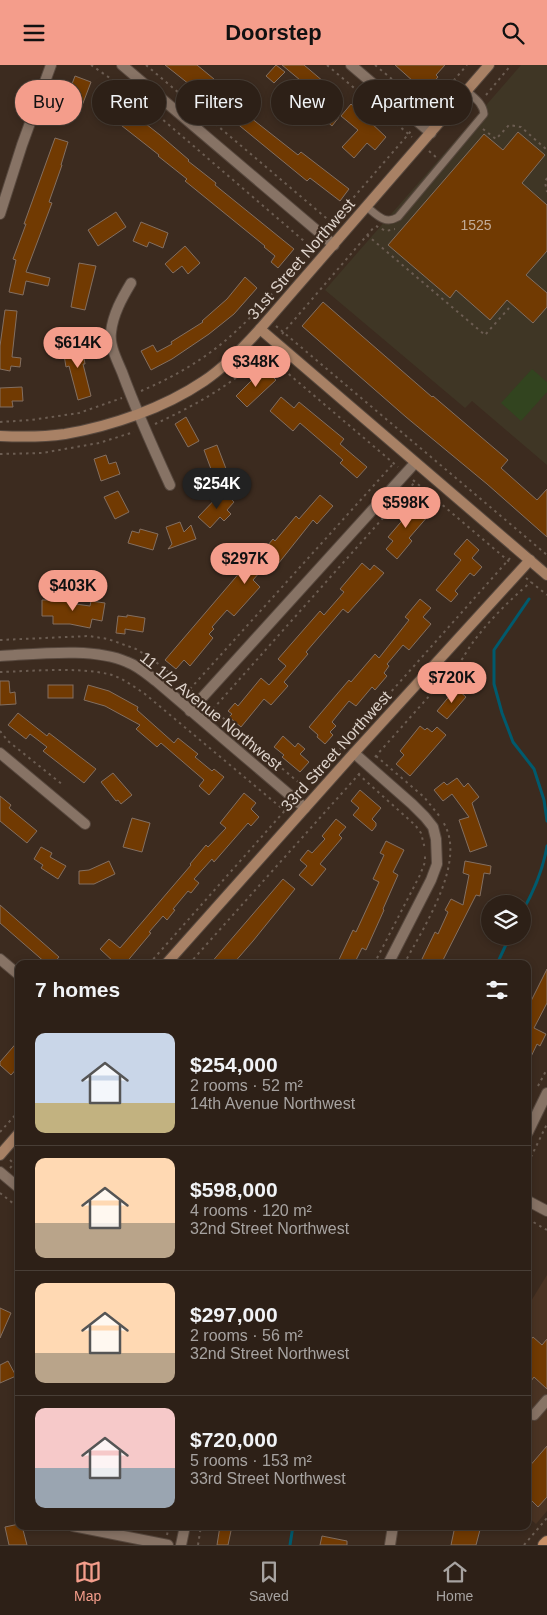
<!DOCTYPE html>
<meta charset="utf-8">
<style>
body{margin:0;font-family:Arial,sans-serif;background:#352820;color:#f1f3f6;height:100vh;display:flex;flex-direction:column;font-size:19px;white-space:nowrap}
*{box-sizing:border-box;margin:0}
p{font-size:16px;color:#a7a3a1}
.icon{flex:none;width:28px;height:28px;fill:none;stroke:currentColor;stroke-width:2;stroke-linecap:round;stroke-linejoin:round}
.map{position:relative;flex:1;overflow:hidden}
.sheet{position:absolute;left:15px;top:895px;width:516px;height:570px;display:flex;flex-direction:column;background:#2d2017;border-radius:10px;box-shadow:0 2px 8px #0003,0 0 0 1px #483e36}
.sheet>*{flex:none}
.banner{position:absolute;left:15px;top:15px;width:518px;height:45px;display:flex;gap:10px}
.tools{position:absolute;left:481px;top:830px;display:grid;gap:10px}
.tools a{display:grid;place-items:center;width:50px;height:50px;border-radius:50%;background:#2d2017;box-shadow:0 2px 8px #0003,0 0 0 1px #483e36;font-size:25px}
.price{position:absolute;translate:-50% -42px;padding:0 11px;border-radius:18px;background:#f49d8b;color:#111;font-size:16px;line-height:32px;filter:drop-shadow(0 1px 2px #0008)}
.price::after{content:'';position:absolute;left:50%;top:30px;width:15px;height:11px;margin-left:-8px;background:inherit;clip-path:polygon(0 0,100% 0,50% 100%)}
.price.active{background:#222;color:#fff}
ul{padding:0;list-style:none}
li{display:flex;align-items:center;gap:15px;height:125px;padding:0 20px}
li+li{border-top:1px solid #483e36}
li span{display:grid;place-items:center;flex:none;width:140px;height:100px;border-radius:10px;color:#555}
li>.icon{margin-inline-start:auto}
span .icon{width:60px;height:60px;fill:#fffc;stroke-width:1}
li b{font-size:21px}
h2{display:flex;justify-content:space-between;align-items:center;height:60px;padding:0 20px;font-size:21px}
.chip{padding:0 18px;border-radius:22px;background:#2d2017;box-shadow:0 2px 8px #0003,0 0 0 1px #483e36;font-size:18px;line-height:45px}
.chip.active{background:#f49d8b;color:#111}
header{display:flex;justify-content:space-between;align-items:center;height:65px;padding:0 20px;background:#f49d8b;color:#111;font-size:22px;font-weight:700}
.dock{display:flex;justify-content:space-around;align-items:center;height:70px;border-top:1px solid #483e36;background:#2d2017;font-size:14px;color:#a7a3a1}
.dock a{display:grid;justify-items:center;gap:2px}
.dock .active{color:#f49d8b}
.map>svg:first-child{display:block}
.built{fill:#4a3323}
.education{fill:#3f3625}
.green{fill:#32441f}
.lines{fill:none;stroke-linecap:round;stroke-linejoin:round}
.stream{stroke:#005a6d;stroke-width:3}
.building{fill:#713a02;stroke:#836f61}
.lane-casing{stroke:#57483e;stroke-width:9}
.street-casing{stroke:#57483e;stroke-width:12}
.secondary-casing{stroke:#57483e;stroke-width:12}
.primary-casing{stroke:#57483e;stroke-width:14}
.path{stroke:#6c5d52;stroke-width:2;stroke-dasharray:2.5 4;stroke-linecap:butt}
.lane{stroke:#877365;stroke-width:7}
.street{stroke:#877365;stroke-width:10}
.secondary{stroke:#a88165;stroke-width:10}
.primary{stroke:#c88f66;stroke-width:12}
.labels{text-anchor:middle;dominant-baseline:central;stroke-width:4.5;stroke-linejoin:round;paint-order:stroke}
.number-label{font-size:14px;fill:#c2ac98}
.street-label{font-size:16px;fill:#ddd2ca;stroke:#3c2b1f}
</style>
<header><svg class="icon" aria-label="menu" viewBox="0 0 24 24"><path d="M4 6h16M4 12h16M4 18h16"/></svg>Doorstep<svg class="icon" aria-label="search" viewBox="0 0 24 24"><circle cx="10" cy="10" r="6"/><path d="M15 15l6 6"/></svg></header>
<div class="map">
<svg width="547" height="1480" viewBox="0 0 547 1480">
<rect width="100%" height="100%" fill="#3c2b1f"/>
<polygon class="built" points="547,1210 547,1446 536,1459 528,1452 528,1241"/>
<polygon class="education" points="521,0 547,0 547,400 472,336 465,343 325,225"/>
<polygon class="green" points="532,304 547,317 547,327 521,356 501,338"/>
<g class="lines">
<g class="stream">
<polyline points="529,534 494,585 494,619 502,648 513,677 534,704 544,735 547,756"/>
<path d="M522,847c12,-21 21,-42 25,-66"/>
<polyline points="497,899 510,871"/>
<polyline points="290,1480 293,1461"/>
</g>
</g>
<g class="building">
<polygon points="165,0 197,0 214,14 210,19 238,41 237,42 298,90 301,87 349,124 340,136 310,113 307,116 229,52 227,55 216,46 219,43"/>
<polygon points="276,0 285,7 274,18 266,11"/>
<polygon points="282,0 304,0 337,28 327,39 315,28 297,48 288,40 306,20"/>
<polygon points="395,0 445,0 436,10 438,12 422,30 412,20 414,17"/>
<polygon points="75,11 91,17 80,46 64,40"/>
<polygon points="108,29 160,70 189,95 188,96 216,118 215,120 294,184 278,203 271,197 275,191 264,182 265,181 185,116 187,114 158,91 159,90 98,42"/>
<polygon points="351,39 386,72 375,85 367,78 354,93 342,82 358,65 341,51"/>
<polygon points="330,45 339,52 332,61 323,53"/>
<polygon points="518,67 545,90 522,118 547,140 547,186 526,210 547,228 547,242 533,258 507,235 490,255 456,225 450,233 388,180 484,69 503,85"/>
<polygon points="55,73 68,77 61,100 62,100 49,137 52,138 26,207 50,213 48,221 26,216 23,230 9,227 16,195 13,194 26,159 24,159"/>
<polygon points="116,147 126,162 98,181 88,165"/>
<polygon points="141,157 168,168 163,183 149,177 147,182 133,176"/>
<polygon points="185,181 200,198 188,209 182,201 173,208 165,199"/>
<polygon points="79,198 96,201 85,245 71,242"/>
<polygon points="245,212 257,223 234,249 209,269 172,294 151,305 141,286 153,280 157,287 172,279 171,277 203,257 202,256 227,234"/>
<polygon points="323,237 432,332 433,331 508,395 501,403 537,435 547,424 547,472 487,419 406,352 302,261"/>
<polygon points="5,245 17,246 12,292 21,293 20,302 11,301 10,306 0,304 0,281"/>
<polygon points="81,274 85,299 83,299 91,331 78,335 69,301 66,302 64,290 70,289 68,276"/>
<polygon points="264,303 276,315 247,342 236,331"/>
<polygon points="22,322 23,336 12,336 13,342 0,342 0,323"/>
<polygon points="281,332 294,343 299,337 344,374 340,379 367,402 357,413 340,398 343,395 300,358 293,366 270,346"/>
<polygon points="186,352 199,376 188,382 175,359"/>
<polygon points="217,380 228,409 215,415 204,385"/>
<polygon points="106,390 109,399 116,397 120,409 101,416 94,394"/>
<polygon points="118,426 129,447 115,454 104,432"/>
<polygon points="223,426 234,437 227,445 231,449 224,456 220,452 210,463 198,452"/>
<polygon points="320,430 333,441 317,459 313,455 274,504 267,499 253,515 260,522 234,551 227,545 212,562 214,564 209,569 213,573 190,601 184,595 176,604 165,595 247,499 250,501 273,474 275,476 296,451 299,454"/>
<polygon points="413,435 429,450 409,473 412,476 397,494 386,484 393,476 388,472 406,451 402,447"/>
<polygon points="180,457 184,467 191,460 196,474 168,484 172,479 166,462"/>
<polygon points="140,464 158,469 153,485 128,478 132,466 139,468"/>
<polygon points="467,474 479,485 472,493 482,502 474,511 470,508 455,526 458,529 451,537 436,525 461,495 454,489"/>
<polygon points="362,498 370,505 374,500 384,508 348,548 343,544 306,587 308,589 284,617 288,621 271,640 264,634 241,662 229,652 232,649 228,646 235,638 238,641 261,613 269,620 286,601 278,594 320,546 324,550 344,527 340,524"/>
<polygon points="420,534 431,543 423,552 431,559 409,585 403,580 387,599 389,601 384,608 387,611 375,625 372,622 356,641 349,636 332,657 336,661 330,667 333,670 325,679 317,672 318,670 309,662 349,615 351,617 375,589 379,593 409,555 405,552"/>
<polygon points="42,535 68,535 68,538 90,541 91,536 105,538 102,556 92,554 90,563 70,559 53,559 53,551 42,551"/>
<polygon points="127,550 145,553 143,567 125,564 125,569 116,568 118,551 127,552"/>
<polygon points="0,616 9,616 10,628 15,627 16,639 0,640"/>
<rect x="48" y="620" width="25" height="13"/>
<polygon points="88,620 109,626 138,642 137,645 174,678 178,673 198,689 195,692 212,706 214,704 224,712 209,730 199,721 204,715 161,678 157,682 136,664 140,660 105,641 84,635"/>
<polygon points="456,623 466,632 447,654 437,646"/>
<polygon points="18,648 47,671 49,668 96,704 84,718 43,686 47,682 30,669 26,674 8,660"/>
<polygon points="420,661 425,665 427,663 432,667 437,662 446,670 410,711 396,699 404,690 400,686"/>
<polygon points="283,671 295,682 298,678 305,684 300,689 309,697 300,707 282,692 284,690 274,682"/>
<polygon points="113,708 132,730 121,739 118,735 116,736 101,717"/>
<polygon points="457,713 464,722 468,718 479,732 472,738 487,781 470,787 459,755 469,752 452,729 443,736 434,725 444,717 447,720"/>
<polygon points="360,725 381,743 372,754 376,758 376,761 372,766 353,750 359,743 351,736"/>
<polygon points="244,728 256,738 251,744 259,752 251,761 248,758 214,797 212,794 194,814 199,818 191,828 188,826 173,844 175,845 167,855 163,851 149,867 151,868 125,899 116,899 100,884 109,874 120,883 191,800 190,799 206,780 208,782 226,763 220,758"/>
<polygon points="0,731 11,740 9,743 37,766 27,778 0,756"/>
<polygon points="132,753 150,758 142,787 123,782"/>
<polygon points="336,754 346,762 339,770 342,773 320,799 326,804 312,821 299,810 307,801 300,795 308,785 312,788 325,774 322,771"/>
<polygon points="386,776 404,785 393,807 398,810 383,844 384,845 366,885 362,883 354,899 337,899 353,865 356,867 379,817 373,814 384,790 380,788"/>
<polygon points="41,782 52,788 50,792 66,801 58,814 41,803 43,800 34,794"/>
<polygon points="109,796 115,809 94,819 79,819 79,806 89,805"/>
<polygon points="465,796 491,801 490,809 484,808 480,831 476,830 441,899 431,899 422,894 435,867 438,869 448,847 445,845 451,834 463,840 469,810 463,808"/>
<polygon points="283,814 295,824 253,876 233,899 210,899"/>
<polygon points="0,840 59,892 53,899 47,899 0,858"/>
<polygon points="547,904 547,938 534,963 546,969 540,981 537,979 528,998 528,942"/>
<polygon points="19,975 19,1001 11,1010 0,1000 0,997"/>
<polygon points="0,1243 11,1248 0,1273"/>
<polygon points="533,1272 542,1280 547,1274 547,1324 534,1312 528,1320 528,1278"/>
<polygon points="8,1296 16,1311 0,1318 0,1300"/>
<polygon points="547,1381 547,1432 538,1442 528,1432 528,1403"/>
<polygon points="19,1459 19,1461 22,1461 27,1480 9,1480 5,1462"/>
<polygon points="220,1461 232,1461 228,1480 217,1480"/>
<polygon points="455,1461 481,1461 476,1480 451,1480"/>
<polygon points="322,1471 347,1476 347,1480 320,1480"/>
</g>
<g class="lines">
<defs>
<path id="lane" d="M367,142c10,8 18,18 31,10l86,-103c-1,-11 -10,-16 -17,-23"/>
<g id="street">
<polyline points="122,0 334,180"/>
<polyline points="351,0 431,68"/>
<polyline points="0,149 22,80 51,0"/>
<path d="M131,218c-9,15 -18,31 -20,49 -2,13 6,28 11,40 14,38 31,76 48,113"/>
<path d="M0,591c37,-2 94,-9 127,6 11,4 20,12 29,19l149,127"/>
<polyline points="190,646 415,398"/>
<polyline points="0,688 85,759"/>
<polyline points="354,688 412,739 425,752 433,762 436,774 437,799 431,815 388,899"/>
<polyline points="0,894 19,910"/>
<polyline points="528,1067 547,1028"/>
<polyline points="0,1107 19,1123"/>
<polyline points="528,1136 547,1146"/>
<polyline points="534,1350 547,1335"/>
<polyline points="73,1461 168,1480"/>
<polyline points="181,1480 185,1461"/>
<polyline points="390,1480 393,1461"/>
</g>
<g id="secondary">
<polyline points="260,264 547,510"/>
<path d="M0,371c21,1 44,1 65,-2 47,-8 99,-26 139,-53 21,-14 39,-33 56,-52l229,-264"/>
<polyline points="166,899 354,688 530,495"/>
<polyline points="0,1090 19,1068"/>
</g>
<polyline id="primary" points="544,1480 547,1477"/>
</defs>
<use href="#lane" class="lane-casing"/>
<use href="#street" class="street-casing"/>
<use href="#secondary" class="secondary-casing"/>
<use href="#primary" class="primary-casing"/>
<g class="path">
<polyline points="91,0 133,29 311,182"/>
<polyline points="146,0 332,158"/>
<polyline points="327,0 412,72"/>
<polyline points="375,0 429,45"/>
<polyline points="486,30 511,0"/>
<polyline points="424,50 467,0"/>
<polyline points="483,64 496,74 509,60 521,62 547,85"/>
<polyline points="429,86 437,93"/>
<polyline points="547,113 545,117 547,127"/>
<polyline points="376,161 386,166 395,164"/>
<polyline points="328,162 412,65"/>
<polyline points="367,170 485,270 509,243"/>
<polyline points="276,261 547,490"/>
<polyline points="282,269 375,161"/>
<polyline points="264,288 398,402"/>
<path d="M141,326c33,-14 66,-33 93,-58 30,-27 55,-60 81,-91"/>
<polyline points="0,357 31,355 79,348 122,333"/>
<path d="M155,359c39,-18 83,-42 112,-74"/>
<polyline points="0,389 42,388 99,378 134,367"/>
<polyline points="413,415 512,499"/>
<polyline points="526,513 547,530"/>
<polyline points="0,575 89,571 108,574 136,584 151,593 193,627"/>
<path d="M0,607c32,-1 78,-5 108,2 13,3 25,12 37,20l140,117"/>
<polyline points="190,624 394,398"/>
<polyline points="208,640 305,723"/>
<polyline points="213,644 415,417"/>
<polyline points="0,666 8,676 63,720"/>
<polyline points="376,691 424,732 441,753"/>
<path d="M375,692l88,-99c14,-26 45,-57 68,-76"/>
<polyline points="358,709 415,760 421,768 425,784"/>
<polyline points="301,728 511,492"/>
<polyline points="149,899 288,742"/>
<polyline points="189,899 360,708"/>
<polyline points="374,899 420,810 425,797 425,789"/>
<path d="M404,899c19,-36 64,-103 39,-142"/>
<polyline points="538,1021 547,1004"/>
<polyline points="0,1067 19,1046"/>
<polyline points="10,1095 19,1103"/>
<polyline points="528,1098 547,1059"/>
<polyline points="10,1103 19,1093"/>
<polyline points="0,1128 19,1143"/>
<polyline points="528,1154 547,1165"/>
<polyline points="167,1470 169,1461"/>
<polyline points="198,1480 201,1461"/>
<polyline points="524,1480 547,1453"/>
</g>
<use href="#lane" class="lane"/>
<use href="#street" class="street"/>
<use href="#secondary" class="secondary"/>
<use href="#primary" class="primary"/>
</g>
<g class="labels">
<g class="number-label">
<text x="476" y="160">1525</text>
</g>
<g class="street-label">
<text transform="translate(301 194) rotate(-49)">31st Street Northwest</text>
<text transform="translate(211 646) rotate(39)">11 1/2 Avenue Northwest</text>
<text transform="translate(336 686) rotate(-48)">33rd Street Northwest</text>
</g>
</g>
</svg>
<div class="tools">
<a><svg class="icon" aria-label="layers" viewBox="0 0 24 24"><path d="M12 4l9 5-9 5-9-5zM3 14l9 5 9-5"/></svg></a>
</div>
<b class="price" style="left:78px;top:304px">$614K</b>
<b class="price" style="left:256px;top:323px">$348K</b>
<b class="price active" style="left:217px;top:445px">$254K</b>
<b class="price" style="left:406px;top:464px">$598K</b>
<b class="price" style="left:245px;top:520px">$297K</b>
<b class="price" style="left:73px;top:547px">$403K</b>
<b class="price" style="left:452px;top:639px">$720K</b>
<div class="banner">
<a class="chip active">Buy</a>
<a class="chip">Rent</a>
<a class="chip">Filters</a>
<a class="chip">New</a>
<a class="chip">Apartment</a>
</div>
<section class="sheet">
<h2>7 homes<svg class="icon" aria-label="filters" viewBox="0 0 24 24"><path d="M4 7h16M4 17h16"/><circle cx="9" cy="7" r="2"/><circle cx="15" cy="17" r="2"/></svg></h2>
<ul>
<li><span style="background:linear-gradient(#c9d6e8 70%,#c2b280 0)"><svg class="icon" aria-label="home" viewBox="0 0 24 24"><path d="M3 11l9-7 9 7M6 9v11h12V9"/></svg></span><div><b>$254,000</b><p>2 rooms · 52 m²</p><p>14th Avenue Northwest</p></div></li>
<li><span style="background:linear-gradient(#ffd9b3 65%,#b9a48a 0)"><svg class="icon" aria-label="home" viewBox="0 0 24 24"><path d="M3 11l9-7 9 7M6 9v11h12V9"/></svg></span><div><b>$598,000</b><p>4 rooms · 120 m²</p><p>32nd Street Northwest</p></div></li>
<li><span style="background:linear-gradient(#ffd9b3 70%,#b9a48a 0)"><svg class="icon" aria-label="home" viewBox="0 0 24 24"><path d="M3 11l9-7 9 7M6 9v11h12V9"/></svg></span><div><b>$297,000</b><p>2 rooms · 56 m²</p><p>32nd Street Northwest</p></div></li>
<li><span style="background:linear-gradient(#f6c9c9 60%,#9aa5b1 0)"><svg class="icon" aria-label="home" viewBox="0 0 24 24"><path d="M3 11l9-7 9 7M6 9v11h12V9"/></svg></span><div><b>$720,000</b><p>5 rooms · 153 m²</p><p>33rd Street Northwest</p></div></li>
</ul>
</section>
</div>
<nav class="dock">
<a class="active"><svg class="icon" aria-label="map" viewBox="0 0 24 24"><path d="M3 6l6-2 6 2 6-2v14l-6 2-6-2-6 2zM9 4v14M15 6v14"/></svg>Map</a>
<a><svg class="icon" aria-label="saved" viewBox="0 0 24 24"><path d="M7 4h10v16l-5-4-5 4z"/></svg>Saved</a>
<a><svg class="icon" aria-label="home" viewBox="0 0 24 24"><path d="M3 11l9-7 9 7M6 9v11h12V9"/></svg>Home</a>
</nav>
